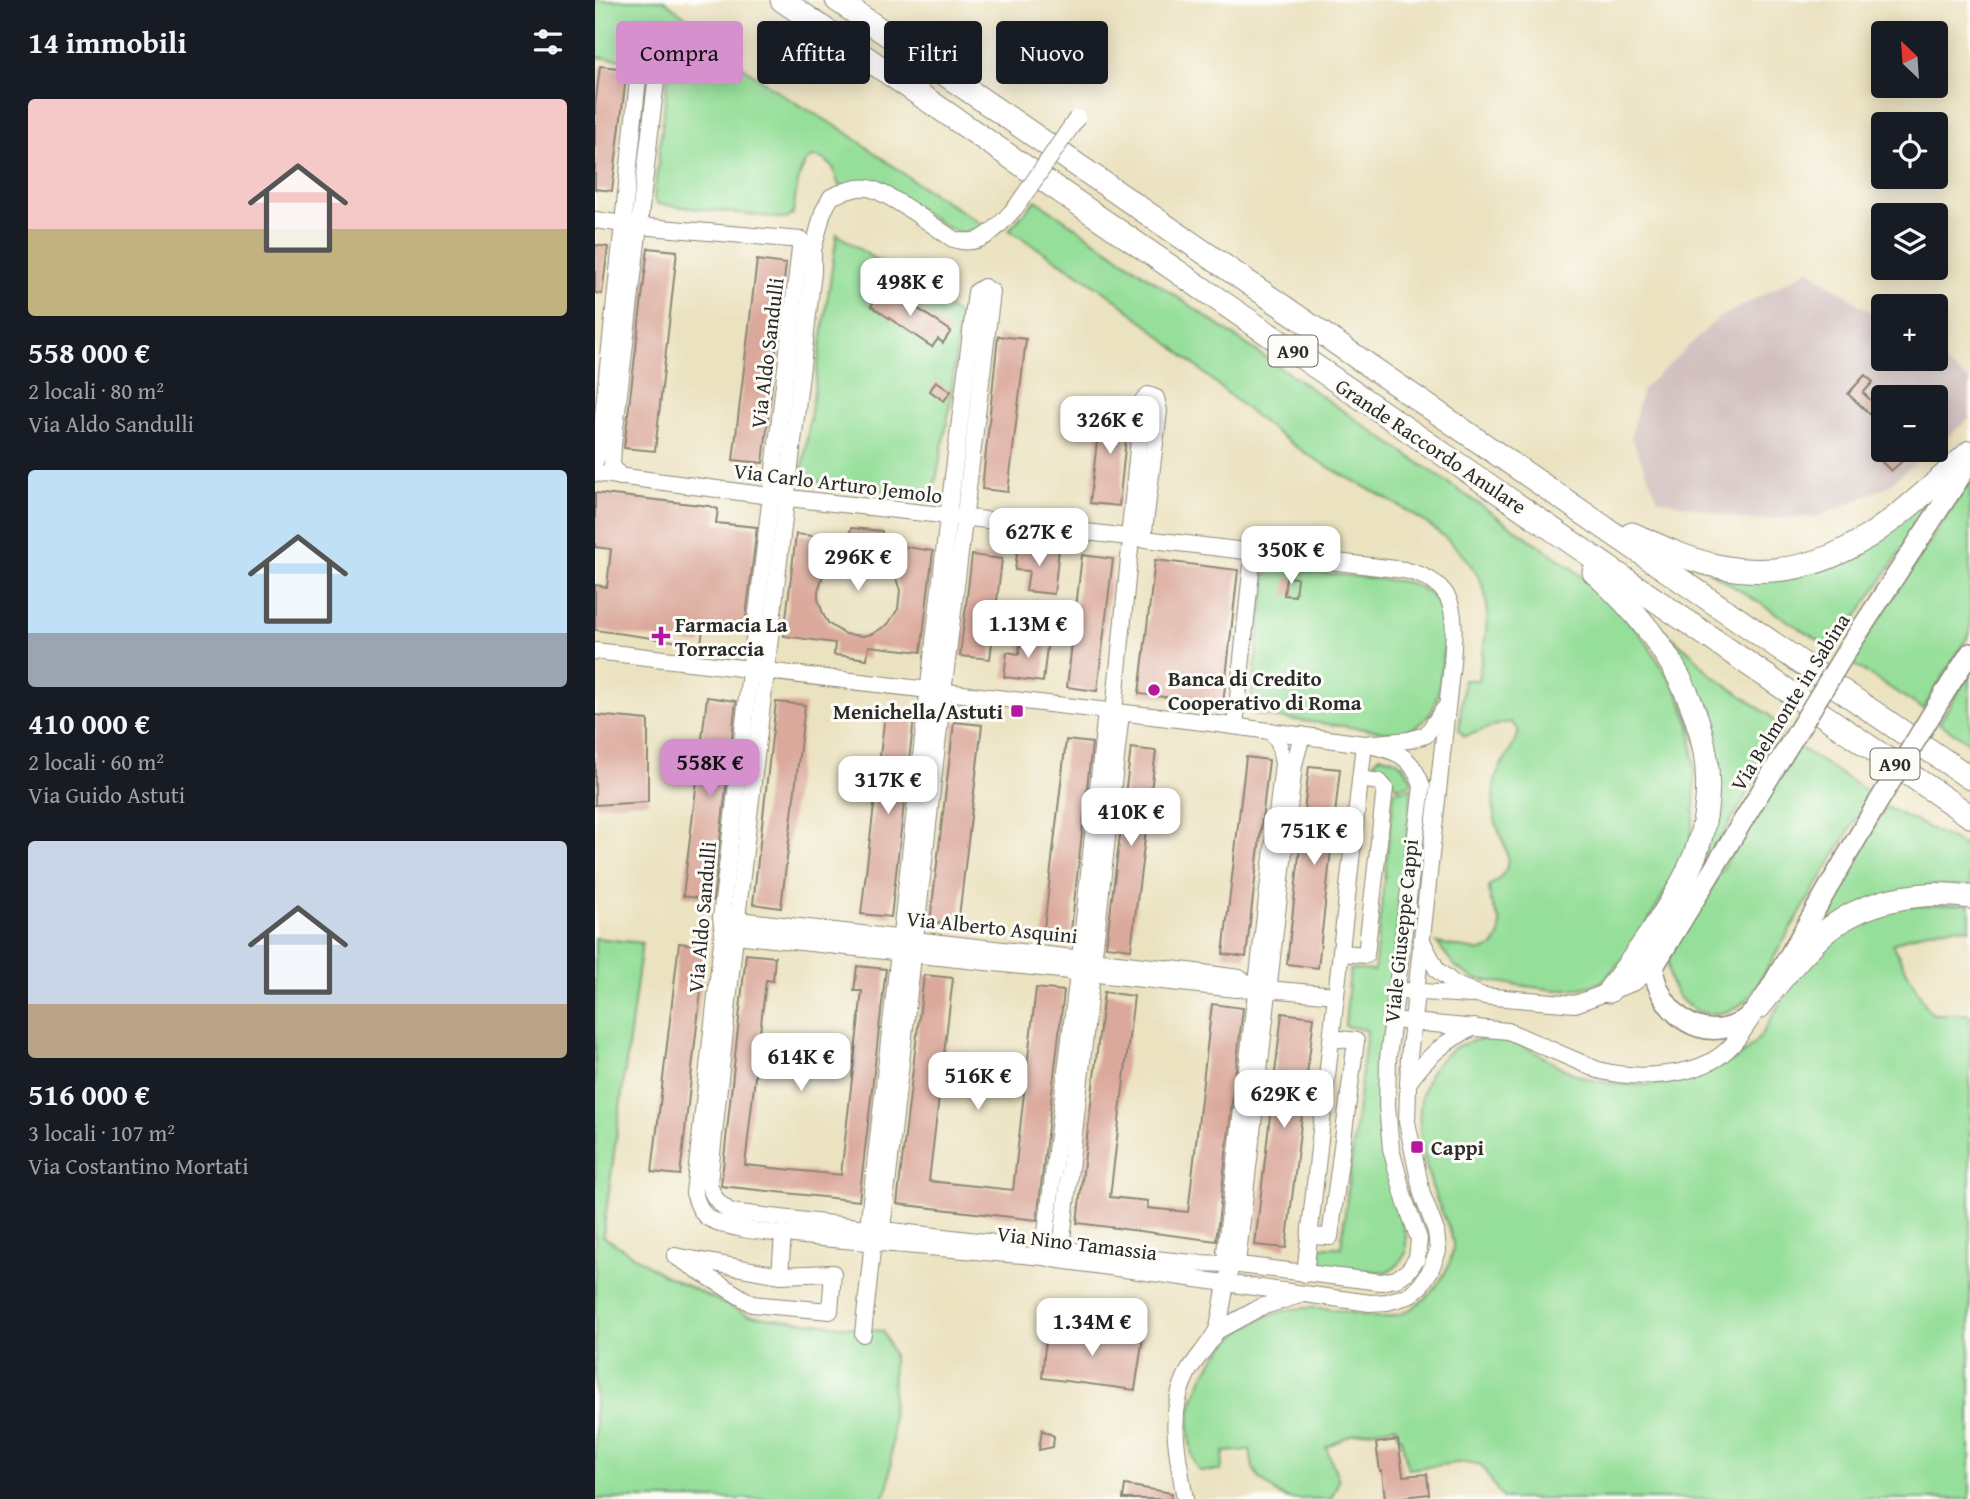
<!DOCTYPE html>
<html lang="it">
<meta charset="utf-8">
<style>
body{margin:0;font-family:"Gentium Book Plus",serif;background:#20242c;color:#f1f3f6;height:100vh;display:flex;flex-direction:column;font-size:26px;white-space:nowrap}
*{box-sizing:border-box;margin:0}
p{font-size:23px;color:#9ea1a6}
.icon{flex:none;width:38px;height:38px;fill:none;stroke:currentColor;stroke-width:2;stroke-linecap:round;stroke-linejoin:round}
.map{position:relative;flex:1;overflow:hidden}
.sheet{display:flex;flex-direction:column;background:#171b24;width:595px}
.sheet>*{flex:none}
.guide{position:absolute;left:21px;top:21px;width:665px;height:63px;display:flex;gap:14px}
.needle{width:46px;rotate:335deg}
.buttons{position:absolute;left:1276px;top:21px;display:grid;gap:14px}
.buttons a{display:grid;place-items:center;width:77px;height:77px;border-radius:7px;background:#171b24;box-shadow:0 4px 18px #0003;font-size:35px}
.price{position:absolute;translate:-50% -60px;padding:0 16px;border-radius:14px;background:#fff;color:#222;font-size:23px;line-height:46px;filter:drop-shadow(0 2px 4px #0008)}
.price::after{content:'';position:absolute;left:50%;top:42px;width:21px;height:16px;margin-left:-10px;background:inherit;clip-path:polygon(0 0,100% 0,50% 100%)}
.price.on{background:#d690ce;color:#111}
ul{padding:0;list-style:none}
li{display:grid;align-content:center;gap:14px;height:371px;padding:0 28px}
li span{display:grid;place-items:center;height:217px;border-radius:7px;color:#555}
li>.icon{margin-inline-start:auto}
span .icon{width:126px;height:126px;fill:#fffc;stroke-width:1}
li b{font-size:30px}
h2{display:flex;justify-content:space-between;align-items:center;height:84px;padding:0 28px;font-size:30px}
.pill{padding:0 24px;border-radius:7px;background:#171b24;box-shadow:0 4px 18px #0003;font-size:24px;line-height:63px}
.pill.on{background:#d690ce;color:#111}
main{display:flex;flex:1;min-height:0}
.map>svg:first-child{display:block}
.industrial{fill:#d2bfbf}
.green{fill:#96df9a;stroke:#608562;stroke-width:2}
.building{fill:#dba99b;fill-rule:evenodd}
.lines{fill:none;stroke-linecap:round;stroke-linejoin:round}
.minor-casing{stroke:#8b8676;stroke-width:18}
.major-casing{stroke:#8b8676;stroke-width:22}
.highway-casing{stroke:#8b8676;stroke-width:25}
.minor{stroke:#fff;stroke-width:16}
.major{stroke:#fff;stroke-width:19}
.highway{stroke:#fff;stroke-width:23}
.minor-bridge-casing{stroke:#8b8676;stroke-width:18;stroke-linecap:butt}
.major-bridge-casing{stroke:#8b8676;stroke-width:22;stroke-linecap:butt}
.minor-bridge{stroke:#fff;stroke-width:16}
.major-bridge{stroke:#fff;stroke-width:19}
.poi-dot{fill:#b5179e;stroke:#fdfcf7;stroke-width:2.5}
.labels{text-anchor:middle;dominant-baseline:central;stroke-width:6;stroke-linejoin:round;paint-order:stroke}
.shield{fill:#fdfcf7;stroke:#6a6a68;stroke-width:2}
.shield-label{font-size:19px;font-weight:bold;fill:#2b2b2b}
.street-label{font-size:21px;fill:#2b2b2b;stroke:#fdfcf7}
.poi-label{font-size:21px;font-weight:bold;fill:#2b2b2b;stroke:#fdfcf7;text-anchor:start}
</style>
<main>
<section class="sheet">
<h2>14 immobili<svg class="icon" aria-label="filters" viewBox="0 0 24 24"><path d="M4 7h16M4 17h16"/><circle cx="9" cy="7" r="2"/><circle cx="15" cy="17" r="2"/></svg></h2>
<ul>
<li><span style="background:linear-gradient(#f6c9c9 60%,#c2b280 0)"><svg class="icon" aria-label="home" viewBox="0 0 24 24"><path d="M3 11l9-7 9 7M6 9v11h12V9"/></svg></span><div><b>558 000 €</b><p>2 locali · 80 m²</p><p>Via Aldo Sandulli</p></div></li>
<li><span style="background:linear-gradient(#bfe0f5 75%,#9aa5b1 0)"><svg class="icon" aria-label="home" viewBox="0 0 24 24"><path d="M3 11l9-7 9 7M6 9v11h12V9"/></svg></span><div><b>410 000 €</b><p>2 locali · 60 m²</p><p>Via Guido Astuti</p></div></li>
<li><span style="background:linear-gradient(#c9d6e8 75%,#b9a48a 0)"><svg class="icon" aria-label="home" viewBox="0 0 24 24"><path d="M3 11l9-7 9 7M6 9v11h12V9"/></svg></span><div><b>516 000 €</b><p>3 locali · 107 m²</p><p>Via Costantino Mortati</p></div></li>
</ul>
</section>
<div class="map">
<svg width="1375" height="1499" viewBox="0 0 1375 1499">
<rect width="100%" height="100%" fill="#fdfcf7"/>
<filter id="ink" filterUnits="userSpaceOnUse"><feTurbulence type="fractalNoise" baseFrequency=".0143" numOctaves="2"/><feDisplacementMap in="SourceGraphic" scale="14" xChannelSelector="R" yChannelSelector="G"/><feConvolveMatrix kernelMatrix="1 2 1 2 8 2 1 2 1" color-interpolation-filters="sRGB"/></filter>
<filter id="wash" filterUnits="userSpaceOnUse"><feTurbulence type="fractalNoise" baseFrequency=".00686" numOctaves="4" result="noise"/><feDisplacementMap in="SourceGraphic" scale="28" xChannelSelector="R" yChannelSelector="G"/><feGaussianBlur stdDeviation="1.57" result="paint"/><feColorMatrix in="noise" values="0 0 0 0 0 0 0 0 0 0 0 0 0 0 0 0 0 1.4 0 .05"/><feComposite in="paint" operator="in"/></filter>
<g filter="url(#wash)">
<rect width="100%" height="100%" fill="#ebe2c0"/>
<polygon class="industrial" points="1214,270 1288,321 1288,359 1341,357 1375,381 1375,418 1341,446 1340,397 1288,397 1288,450 1336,450 1291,487 1223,517 1152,520 1063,499 1036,437 1047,390 1122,319"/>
<g class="green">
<path d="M0,0h69l49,39 17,19 54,38 59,34 72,52 70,44c-26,28 -76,-32 -102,-38 -13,-4 -31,-2 -44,-2l-6,-19c-34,-34 -37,28 -40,47l-6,5 -130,-15 -3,-6 17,-151 -2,-7 -7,-8c-23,-5 -31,8 -34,28l-33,-3z"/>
<path d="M441,200l536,368 46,41 27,31 32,51 13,36 5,44 -1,44 -4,29 -9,21 -50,85 -29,32 -20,6 -27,2 -80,-11 -19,-12 -19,-24 45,8 12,-5 6,-11v-13l-10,-23 -1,-13c36,-22 10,-42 5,-72 -1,-9 -1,-19 0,-28 3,-22 20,-34 25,-55l-8,-9c-17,1 -30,11 -47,14l-5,-6 5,-50h14c5,-31 18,-76 0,-104 -36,-60 -115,-85 -171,-122 -72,-47 -131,-110 -199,-160 -32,-23 -66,-43 -99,-64z"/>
<polygon points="242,234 365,316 354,412 338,496 206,480"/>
<polygon points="1375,481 1375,633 1328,709 1255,662"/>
<polygon points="1351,485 1239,650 1114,571 1198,572"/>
<path d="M672,567l139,15c46,14 40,43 36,82 -4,35 -5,61 -45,69l-141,-18 -5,-7v-8z"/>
<polygon points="1066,628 1098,655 1113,672 1174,715 1187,732 1112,863 1108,862 1118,794"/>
<polygon points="1375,672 1375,743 1344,723"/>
<path d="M1202,746l74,48 -119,200c-34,40 -90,14 -83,-37z"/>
<path d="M785,756c16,1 30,12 32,28l-16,3c-5,-12 -11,-15 -23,-17l1,-8z"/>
<polygon points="817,788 786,1081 786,1139 795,1183 811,1236 811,1253 802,1266 791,1272 729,1267 721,1259 723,1247 746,1247 772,1030 750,1026 755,969 779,971 799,791"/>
<polygon points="1291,807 1375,848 1375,887 1335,885 1210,942"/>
<path d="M1375,904v25c-29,-5 -52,4 -78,15l35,64 6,6h37v485h-467l-22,-34 -16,-3 -57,7 -7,-32 -3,-1 -3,-10 -42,8 -27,13 13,33 -8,19h-42l-8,-3 -22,-18 -6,-10 -3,-18 -26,2 -3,19h-22c-13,-20 -12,-56 -3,-78 22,-57 71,-92 134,-84 38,5 60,20 93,-9 14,-12 29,-34 30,-52 1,-17 -13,-37 -18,-53 -16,-45 -30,-109 14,-143 9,-8 22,-11 34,-13 41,-5 66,28 102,39 33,9 71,10 104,0 24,-8 53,-18 69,-39 8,-9 13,-21 19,-31 25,-41 42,-64 85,-87 9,-4 19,-12 28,-14 7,-2 17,-1 24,-1 19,-1 37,-2 56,-2z"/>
<polygon points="0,938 47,943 8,1236 67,1274 153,1315 288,1331 298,1355 297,1445 294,1485 288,1499 0,1499"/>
</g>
<g id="blocks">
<g class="building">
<polygon points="5,66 32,69 17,191 0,189 0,107"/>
<polygon points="0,245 13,247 7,294 0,293"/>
<polygon points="53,248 82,251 60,451 29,448"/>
<polygon points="162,260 191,264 168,463 138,460"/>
<polygon points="289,286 356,331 348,343 343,339 337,347 276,306"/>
<polygon points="403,336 431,339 413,492 387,489"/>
<polygon points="1270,375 1278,382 1268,393 1284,408 1277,416 1253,394"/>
<polygon points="341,381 356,391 349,401 335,391"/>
<polygon points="506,406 534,409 524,506 495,503"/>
<polygon points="1299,450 1320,450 1296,471 1286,461"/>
<polygon points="0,493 114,506 123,509 121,523 162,527 149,633 108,628 106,645 0,630 0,585 12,587 16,549 0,547"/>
<path d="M256,528l31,3 -1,12 52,8 -12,101 -52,-6 -2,13 -21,-3 -12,-1 1,-12 -51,-7 12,-102 52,6zM260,554l18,2 15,10 6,7 6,17 -2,19 -10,15 -16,10 -9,2 -18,-2 -16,-10 -5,-8 -6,-17v-8l6,-19 13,-12z"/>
<polygon points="423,545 464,549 459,594 431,591 434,571 420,570"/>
<polygon points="377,555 407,559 395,659 365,656"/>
<polygon points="487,555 518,559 502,691 472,687"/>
<polygon points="560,560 643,570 628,704 544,694"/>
<polygon points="691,577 702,578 700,596 689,595"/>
<polygon points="426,635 453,638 448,682 409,677 412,652 424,654"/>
<polygon points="112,697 141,701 118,900 88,896"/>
<polygon points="181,702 210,705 186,908 158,904"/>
<polygon points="290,714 319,718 296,917 266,914"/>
<polygon points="0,715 53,720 53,802 0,805"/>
<polygon points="359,722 387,725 363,925 335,922"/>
<polygon points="471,740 497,743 475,940 448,937"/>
<polygon points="536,748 561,751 536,949 511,946"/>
<polygon points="651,757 674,760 651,957 628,954"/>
<polygon points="714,766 745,769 723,968 692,964"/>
<polygon points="84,943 111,946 85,1175 57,1172"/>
<polygon points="151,954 180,957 178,981 171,980 150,1165 246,1175 267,991 259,991 262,966 291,969 264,1201 126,1186"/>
<polygon points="329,975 358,978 334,1181 418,1190 441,988 469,991 442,1220 302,1204"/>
<polygon points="509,992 539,996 515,1197 553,1201 552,1208 593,1212 617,1004 648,1008 621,1241 482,1223"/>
<polygon points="687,1013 719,1017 691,1248 660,1245"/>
<polygon points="452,1326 548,1337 540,1390 447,1378"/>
<polygon points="447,1430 459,1436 458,1447 444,1450"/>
<polygon points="803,1440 808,1476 832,1474 834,1494 790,1499 787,1471 785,1471 781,1443"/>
<polygon points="530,1485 577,1493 576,1499 528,1499"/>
</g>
</g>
</g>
<g filter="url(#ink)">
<use href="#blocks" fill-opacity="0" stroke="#8b8676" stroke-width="2"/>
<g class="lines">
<defs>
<g id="minor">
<polyline points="0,220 43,226 206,240"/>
<path d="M211,244l7,6 10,-38 8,-15c11,-5 25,-11 37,-9 19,3 67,39 85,51 30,10 45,-13 63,-32"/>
<path d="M218,250v22l-78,663 -26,248c3,14 10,21 22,29l272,32"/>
<polyline points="0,463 5,444 45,60 50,49 61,49 63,65 18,445 17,465 25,477"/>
<path d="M0,473l175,23 208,23 426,51c56,13 51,45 48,93l-43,394 -2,65 15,72 14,37 2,20 -8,20 -10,15 -12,10 -21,6 -17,1 -311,-43c-24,-6 -49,-5 -74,-8 -63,-6 -127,-10 -191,-17 -28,-3 -58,-4 -84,-16 -9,-4 -13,-17 -16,-26l29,-260 -2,-15 80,-678"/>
<polyline points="534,538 548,400 553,395 561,398 564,411 548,539"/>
<polyline points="0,651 608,722 769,744 814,740 831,735 849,709"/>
<polyline points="519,712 535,548"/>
<polyline points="640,726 658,552"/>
<polyline points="134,919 593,971 644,978 661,988"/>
<polyline points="131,934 641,989 661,988 741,995"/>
<polyline points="827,941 842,970 861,985 888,996 980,1004 1040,982 1058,968"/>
<polyline points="747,953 771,955 790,788 785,782 765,779"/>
<polyline points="811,991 876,995"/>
<path d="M807,1021l106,10 90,39c37,10 100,8 129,-20 11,-10 19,-23 27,-35"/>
<path d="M813,1083c19,-26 37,-43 67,-56"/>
<polyline points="714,1236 735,1237 761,1041 737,1038"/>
<path d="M444,1247l154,16 38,1 150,18 15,-3 12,-8 9,-13 2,-19 -14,-38 -14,-52 -4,-43 1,-48 34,-272c-11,-32 -26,-35 -58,-42"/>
<polyline points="448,1256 485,958 511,711"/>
<polyline points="465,1258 526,713"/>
<polyline points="636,1264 630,1251 632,1236 688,764 684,742 676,731"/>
<polyline points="710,1274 769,744"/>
<polyline points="185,1275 238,1273 235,1311 157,1304 80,1256 185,1275 188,1234"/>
<polyline points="622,1331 666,1307 702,1296"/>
<polyline points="268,1334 278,1241 273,1227 353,517 381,292 389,287 397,292 348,693 287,1229 282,1237"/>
<path d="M590,1499c-7,-43 -19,-86 3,-127 8,-14 25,-31 30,-45 6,-23 6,-54 20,-72l56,-490 8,-30"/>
</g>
<g id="major">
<polyline points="1254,647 1375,462"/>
<polyline points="1349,694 1375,653"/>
<path d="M1196,742l-138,226c5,34 34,69 73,60 13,-3 23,-12 33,-21l115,-198"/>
</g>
<g id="highway">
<polyline points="187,0 1209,702"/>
<polyline points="242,0 1224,675"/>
<path d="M1037,534c27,12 56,26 85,32 112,24 178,-47 253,-114"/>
<path d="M999,572c77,69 138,168 104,274 -14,45 -60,107 -89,145"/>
<polyline points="1240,686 1375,778"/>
<polyline points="1225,713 1375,816"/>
<polyline points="1058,968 1057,955 1066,931"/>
<path d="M1164,1007c20,-25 40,-51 64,-73 39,-34 97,-45 147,-37"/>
</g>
</defs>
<use href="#minor" class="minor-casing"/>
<use href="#major" class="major-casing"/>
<use href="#highway" class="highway-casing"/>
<use href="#minor" class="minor"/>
<use href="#major" class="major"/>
<use href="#highway" class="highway"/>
<defs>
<polyline id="minor-bridge" points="421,207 482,118"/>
<g id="major-bridge">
<polyline points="1196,742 1254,647"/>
<polyline points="1279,809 1349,694"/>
</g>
</defs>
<use href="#minor-bridge" class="minor-bridge-casing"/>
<use href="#major-bridge" class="major-bridge-casing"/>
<use href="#minor-bridge" class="minor-bridge"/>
<use href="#major-bridge" class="major-bridge"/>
</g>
</g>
<g class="poi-dot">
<path d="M62.5 625.5h7v7h7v7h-7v7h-7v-7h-7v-7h7z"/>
<circle cx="559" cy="690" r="7"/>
<rect x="415" y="704" width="14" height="14" rx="3.5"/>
<rect x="815" y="1140" width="14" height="14" rx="3.5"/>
</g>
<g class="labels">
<g class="shield">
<rect x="673.5" y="335.5" width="49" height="31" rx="5"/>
<rect x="1275.5" y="748.5" width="49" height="31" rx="5"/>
</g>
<g class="shield-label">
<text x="698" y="351">A90</text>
<text x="1300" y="764">A90</text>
</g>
<g class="street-label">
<text transform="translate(172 353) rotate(-83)">Via Aldo Sandulli</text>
<text transform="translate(836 446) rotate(34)">Grande Raccordo Anulare</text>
<text transform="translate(243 483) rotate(7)">Via Carlo Arturo Jemolo</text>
<text transform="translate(1195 702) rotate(-58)">Via Belmonte in Sabina</text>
<text transform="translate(107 917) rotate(-85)">Via Aldo Sandulli</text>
<text transform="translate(397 927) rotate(6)">Via Alberto Asquini</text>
<text transform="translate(806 931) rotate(-84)">Viale Giuseppe Cappi</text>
<text transform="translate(482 1243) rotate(7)">Via Nino Tamassia</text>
</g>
<g class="poi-label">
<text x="80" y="624">Farmacia La<tspan x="80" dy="24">Torraccia</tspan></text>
<text x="573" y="678">Banca di Credito<tspan x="573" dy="24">Cooperativo di Roma</tspan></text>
<text x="408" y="711" text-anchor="end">Menichella/Astuti</text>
<text x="836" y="1147">Cappi</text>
</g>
</g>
</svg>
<div class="buttons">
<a><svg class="needle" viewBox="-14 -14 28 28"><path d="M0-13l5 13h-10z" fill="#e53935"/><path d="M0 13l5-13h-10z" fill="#9ea1a6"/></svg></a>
<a><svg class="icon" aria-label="locate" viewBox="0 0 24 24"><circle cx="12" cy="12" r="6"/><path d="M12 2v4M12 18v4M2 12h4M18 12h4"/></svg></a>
<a><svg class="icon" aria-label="layers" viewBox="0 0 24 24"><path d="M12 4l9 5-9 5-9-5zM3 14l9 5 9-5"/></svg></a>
<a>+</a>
<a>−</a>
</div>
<b class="price" style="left:315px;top:318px">498K €</b>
<b class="price" style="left:515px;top:456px">326K €</b>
<b class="price" style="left:444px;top:568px">627K €</b>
<b class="price" style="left:696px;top:586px">350K €</b>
<b class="price" style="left:263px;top:593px">296K €</b>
<b class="price" style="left:433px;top:660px">1.13M €</b>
<b class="price on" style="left:115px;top:799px">558K €</b>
<b class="price" style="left:293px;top:816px">317K €</b>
<b class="price" style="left:536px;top:848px">410K €</b>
<b class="price" style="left:719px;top:867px">751K €</b>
<b class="price" style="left:206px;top:1093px">614K €</b>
<b class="price" style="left:383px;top:1112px">516K €</b>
<b class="price" style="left:689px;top:1130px">629K €</b>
<b class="price" style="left:497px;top:1358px">1.34M €</b>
<div class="guide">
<a class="pill on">Compra</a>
<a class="pill">Affitta</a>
<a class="pill">Filtri</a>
<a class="pill">Nuovo</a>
</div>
</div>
</main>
